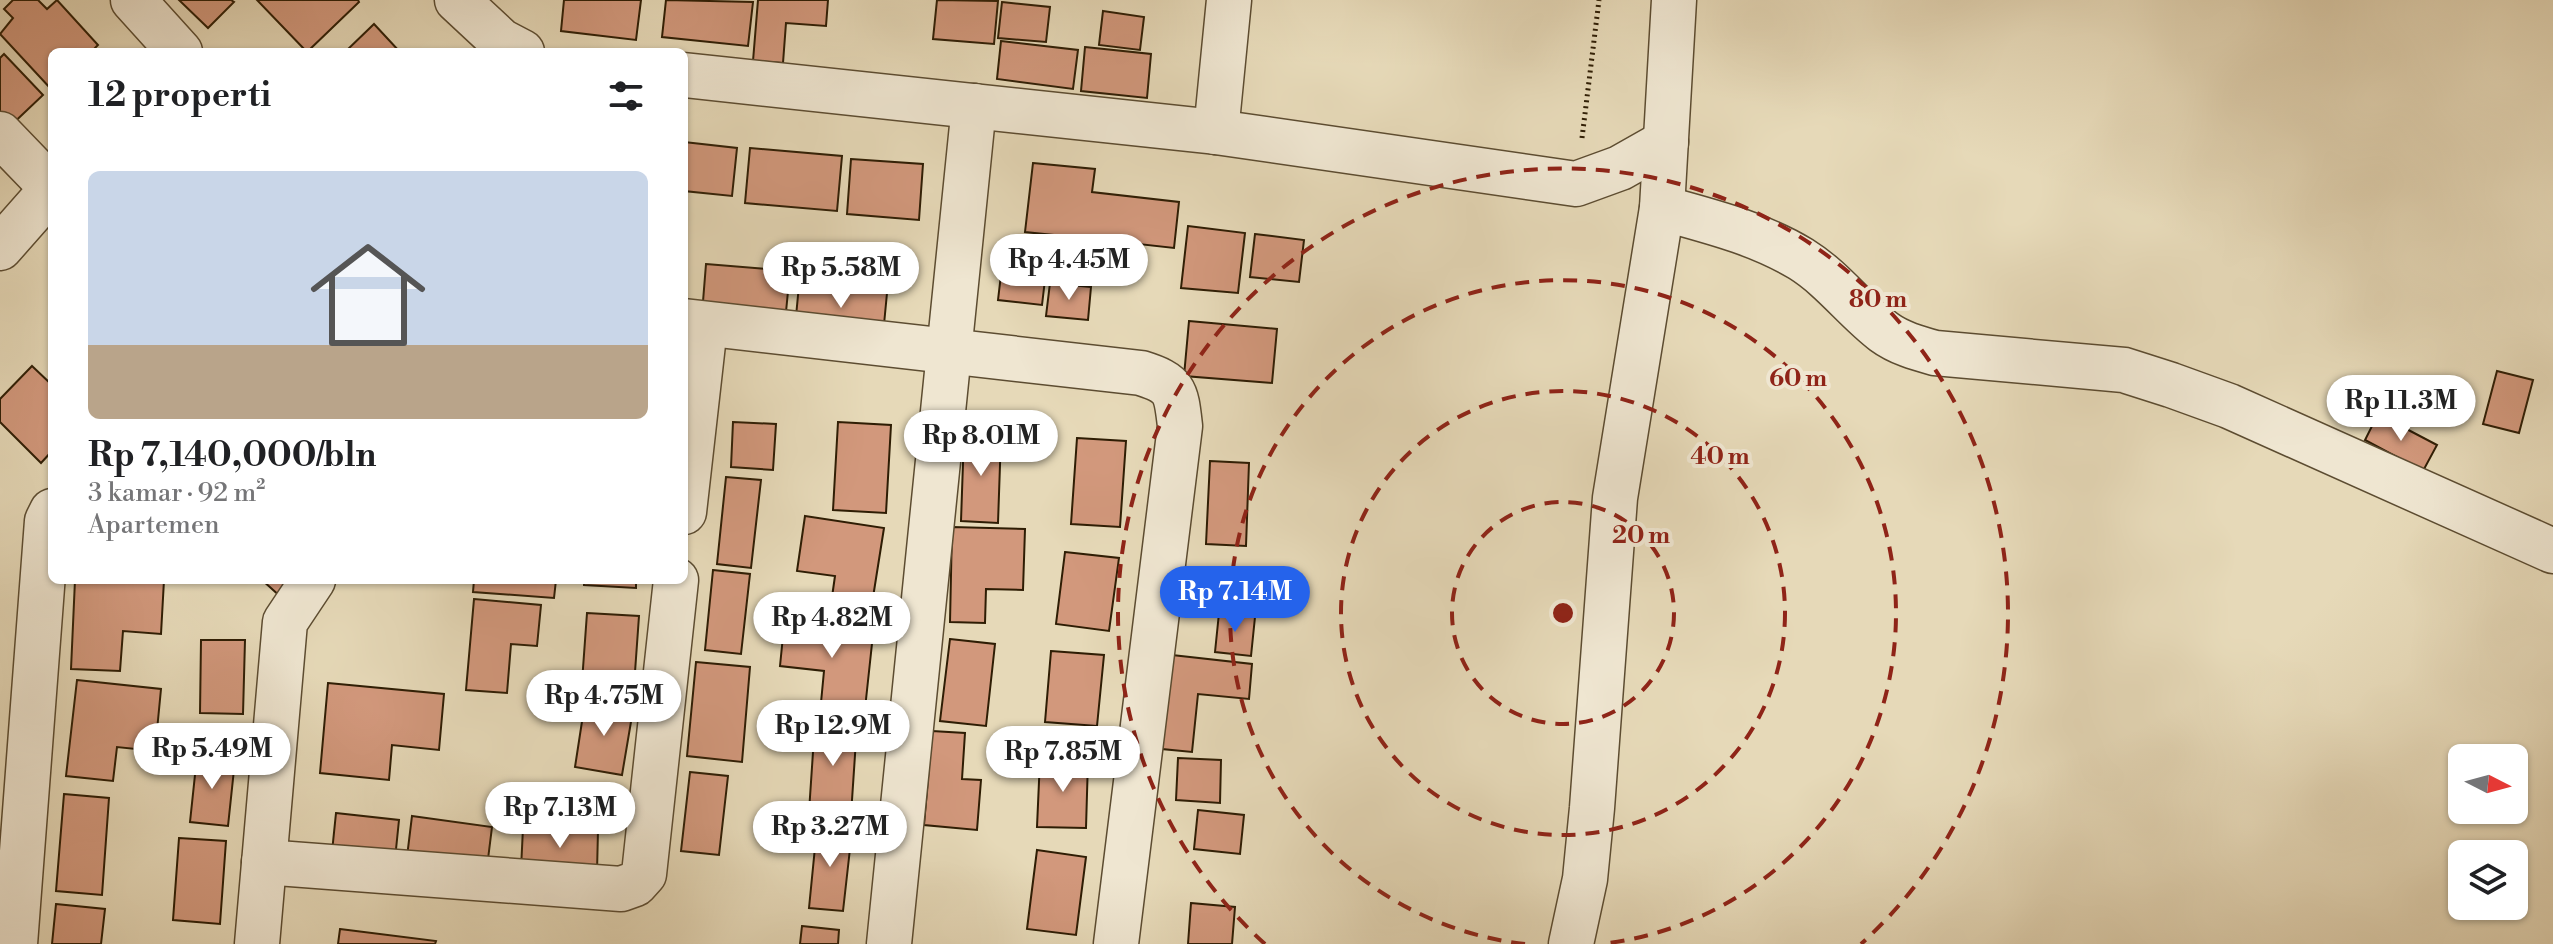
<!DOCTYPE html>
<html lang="id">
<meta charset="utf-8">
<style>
body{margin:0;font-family:"Libre Bodoni",serif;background:#f6f6f6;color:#202124;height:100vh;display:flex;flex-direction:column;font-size:30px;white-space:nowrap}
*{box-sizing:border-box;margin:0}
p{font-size:26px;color:#757577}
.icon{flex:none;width:44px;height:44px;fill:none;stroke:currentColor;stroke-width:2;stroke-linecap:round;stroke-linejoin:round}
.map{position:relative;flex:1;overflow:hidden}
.sheet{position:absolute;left:48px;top:48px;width:640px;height:536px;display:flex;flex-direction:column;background:#fff;border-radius:12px;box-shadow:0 2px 6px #0004}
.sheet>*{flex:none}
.needle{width:52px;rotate:96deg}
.tools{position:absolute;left:2448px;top:744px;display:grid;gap:16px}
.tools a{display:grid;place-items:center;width:80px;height:80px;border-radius:12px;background:#fff;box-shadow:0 2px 6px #0004;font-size:40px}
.price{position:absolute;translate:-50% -68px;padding:0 18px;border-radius:28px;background:#fff;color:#222;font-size:26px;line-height:52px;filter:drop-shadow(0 2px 4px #0008)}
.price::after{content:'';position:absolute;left:50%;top:48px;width:24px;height:18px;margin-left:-12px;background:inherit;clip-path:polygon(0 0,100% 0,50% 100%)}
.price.current{background:#2563eb;color:#fff}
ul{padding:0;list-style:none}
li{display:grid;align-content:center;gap:16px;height:424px;padding:0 40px}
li+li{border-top:2px solid #e0e0e0}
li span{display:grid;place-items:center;height:248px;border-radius:12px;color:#555}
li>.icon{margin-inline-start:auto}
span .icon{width:144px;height:144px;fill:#fffc;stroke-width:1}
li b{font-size:34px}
h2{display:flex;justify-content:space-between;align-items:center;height:96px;padding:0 40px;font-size:34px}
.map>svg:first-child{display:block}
.building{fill:#d2987c;stroke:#2e1d04;stroke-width:2}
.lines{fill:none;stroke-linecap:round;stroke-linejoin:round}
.minor-casing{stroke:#5c4c31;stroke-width:47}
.path{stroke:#2e1d04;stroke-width:5;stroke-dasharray:2 4;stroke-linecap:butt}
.minor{stroke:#efe6d1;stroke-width:44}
.ring{fill:none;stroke:#8f2418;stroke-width:4;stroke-dasharray:14 10}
.centre{fill:#8f2418;stroke:#efe6d1;stroke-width:4}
.ring-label{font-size:24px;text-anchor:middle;font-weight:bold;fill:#8f2418;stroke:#efe6d1;stroke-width:8;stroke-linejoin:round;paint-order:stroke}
</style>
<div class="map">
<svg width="2553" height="944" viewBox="0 0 2553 944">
<rect width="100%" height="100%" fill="#e6d9b8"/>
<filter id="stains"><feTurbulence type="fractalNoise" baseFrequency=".0025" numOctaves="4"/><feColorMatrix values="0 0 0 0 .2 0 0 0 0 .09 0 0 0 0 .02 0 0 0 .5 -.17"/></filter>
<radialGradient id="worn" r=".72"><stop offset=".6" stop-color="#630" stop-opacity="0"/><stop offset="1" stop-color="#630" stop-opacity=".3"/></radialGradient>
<g class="building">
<polygon points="13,0 38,0 47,9 57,0 98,45 91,52 52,52 51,89 0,34 13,18 4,9"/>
<polygon points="179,0 231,0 234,2 208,28"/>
<polygon points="257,0 358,0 359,2 307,52"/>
<polygon points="564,0 641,0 636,40 561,31"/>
<polygon points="666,0 753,2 748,46 662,37"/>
<polygon points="758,0 828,0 826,26 786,23 783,63 753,61"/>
<polygon points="937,0 998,1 994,44 933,39"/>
<polygon points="1002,2 1050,7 1046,42 998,38"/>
<polygon points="1103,11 1144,17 1140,50 1099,45"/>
<polygon points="374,24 400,52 345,52"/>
<polygon points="1001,41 1078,50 1073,89 997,79"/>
<polygon points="1085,47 1151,54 1147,98 1081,91"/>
<polygon points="4,54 43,95 6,130 0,124 0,58"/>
<polygon points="684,142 737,148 732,196 684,191"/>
<polygon points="750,148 842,156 837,211 745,203"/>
<polygon points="851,159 923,164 919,220 847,214"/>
<polygon points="1033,163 1095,169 1092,192 1179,202 1174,248 1085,238 1082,260 1051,257 1053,235 1025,232"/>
<polygon points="1188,226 1245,233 1238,293 1181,288"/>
<polygon points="1255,234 1304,240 1299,282 1250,277"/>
<polygon points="706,264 790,271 785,322 702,314"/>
<polygon points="1002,266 1046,271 1042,305 998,300"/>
<polygon points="1050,283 1091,287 1088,320 1046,316"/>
<polygon points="799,285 887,293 883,335 795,327"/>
<polygon points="1189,321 1277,329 1272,383 1184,376"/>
<polygon points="32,366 52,385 52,451 41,463 0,422 0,399"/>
<polygon points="2497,371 2533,380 2519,433 2483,424"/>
<polygon points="2378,414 2437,445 2423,471 2365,440"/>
<polygon points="733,422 776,424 773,470 731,467"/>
<polygon points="838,422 891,425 886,513 833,510"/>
<polygon points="964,434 1001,436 998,523 961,521"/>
<polygon points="1077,438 1126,441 1120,527 1071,524"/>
<polygon points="1210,461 1249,463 1246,546 1206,544"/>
<polygon points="726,477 761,480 751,568 717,564"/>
<polygon points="805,516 884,528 871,610 831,604 835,576 797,571"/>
<polygon points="952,527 1025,529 1023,590 986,589 985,623 950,622"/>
<polygon points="1065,552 1119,558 1109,631 1056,624"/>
<polygon points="1227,569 1242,570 1239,601 1223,599"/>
<polygon points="713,570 750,574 741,654 705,650"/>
<polygon points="75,580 164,580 161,634 123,631 120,671 71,669"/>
<polygon points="262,580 296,580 281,597"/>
<polygon points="474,580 556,580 554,598 473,592"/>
<polygon points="584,580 636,580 636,588 584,585"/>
<polygon points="474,599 541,605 537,646 511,644 507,693 466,690"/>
<polygon points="587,613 639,616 634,686 582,682"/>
<polygon points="1219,613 1255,617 1251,656 1215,652"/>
<polygon points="785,616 874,625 864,718 820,713 824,671 780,666"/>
<polygon points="950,639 995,644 986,726 940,721"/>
<polygon points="201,640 245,640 243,714 200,713"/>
<polygon points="1051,651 1104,655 1097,726 1045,722"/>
<polygon points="1172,655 1252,664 1249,699 1198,694 1192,752 1162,749"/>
<polygon points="696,662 750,667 742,762 687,756"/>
<polygon points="77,680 161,689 155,751 117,747 113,781 66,776"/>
<polygon points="328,683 444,694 439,750 392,745 389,780 320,773"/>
<polygon points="585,702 633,710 622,775 575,767"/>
<polygon points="815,722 857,725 851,815 809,812"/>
<polygon points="932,731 965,733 962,779 981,780 977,830 924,825"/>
<polygon points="197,756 235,760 228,826 190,822"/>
<polygon points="1178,758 1221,760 1220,803 1176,800"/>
<polygon points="1040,759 1088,760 1086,828 1037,827"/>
<polygon points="690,772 728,776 719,855 681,851"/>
<polygon points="64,794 109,798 102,895 56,891"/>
<polygon points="1198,810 1244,815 1240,854 1194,849"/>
<polygon points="336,813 399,820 395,859 332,852"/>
<polygon points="412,816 492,827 487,867 407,857"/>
<polygon points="817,827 852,831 843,911 809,908"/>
<polygon points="523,828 598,830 597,872 521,869"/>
<polygon points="179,838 226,841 220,924 173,920"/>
<polygon points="1037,850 1086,857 1076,935 1027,929"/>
<polygon points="1191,903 1235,907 1232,944 1188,944"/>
<polygon points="56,904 105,909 101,944 52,944"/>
<polygon points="802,926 839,930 838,944 800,944"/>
<polygon points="340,929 436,941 435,944 338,944"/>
</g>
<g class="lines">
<defs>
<g id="minor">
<polyline points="133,0 180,52"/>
<polyline points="457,0 501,41 522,52"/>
<polyline points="684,75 1216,132 1576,184 1620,168 1666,142"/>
<polyline points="1216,132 1229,0"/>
<polyline points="0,134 52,188"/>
<path d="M1662,208c47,13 96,25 139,51 32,20 53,50 83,73 15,11 33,16 51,21l189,17 47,15 58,21 324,145"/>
<polyline points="0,248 52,189"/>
<path d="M684,321l457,52c35,11 35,18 39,53l-64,518"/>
<polyline points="684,512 705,326"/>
<polyline points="264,862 621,889 635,884 644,874 676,580"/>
<polyline points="15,944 47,521 52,511"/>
<polyline points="257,944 285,622 313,580"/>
<polyline points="889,944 974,106"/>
<polyline points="1571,944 1585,879 1592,808 1615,498 1662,208 1674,0"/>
</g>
</defs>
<use href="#minor" class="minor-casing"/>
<polyline class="path" points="1582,138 1599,0"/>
<use href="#minor" class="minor"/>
</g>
<g class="ring">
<circle cx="1563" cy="613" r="111"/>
<circle cx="1563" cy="613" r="222"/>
<path d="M1525 944A333 333 0 1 1 1601 944"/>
<path d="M1265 944A445 445 0 1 1 1861 944"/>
</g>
<circle cx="1563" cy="613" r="12" class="centre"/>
<g class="ring-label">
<text x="1878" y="307">80 m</text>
<text x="1798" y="386">60 m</text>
<text x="1720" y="464">40 m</text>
<text x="1641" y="543">20 m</text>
</g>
<rect width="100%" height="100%" filter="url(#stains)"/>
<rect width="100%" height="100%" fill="url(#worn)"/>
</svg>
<div class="tools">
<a><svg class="needle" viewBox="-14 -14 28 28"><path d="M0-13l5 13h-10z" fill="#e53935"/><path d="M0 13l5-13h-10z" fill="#757577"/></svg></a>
<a><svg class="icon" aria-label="layers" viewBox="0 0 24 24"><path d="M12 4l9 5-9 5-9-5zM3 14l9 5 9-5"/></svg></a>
</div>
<b class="price" style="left:1069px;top:302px">Rp 4.45M</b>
<b class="price" style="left:841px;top:310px">Rp 5.58M</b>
<b class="price" style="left:2401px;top:443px">Rp 11.3M</b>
<b class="price" style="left:981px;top:478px">Rp 8.01M</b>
<b class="price current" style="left:1235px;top:634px">Rp 7.14M</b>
<b class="price" style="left:832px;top:660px">Rp 4.82M</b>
<b class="price" style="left:604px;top:738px">Rp 4.75M</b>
<b class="price" style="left:833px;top:768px">Rp 12.9M</b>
<b class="price" style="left:212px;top:791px">Rp 5.49M</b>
<b class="price" style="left:1063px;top:794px">Rp 7.85M</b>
<b class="price" style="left:560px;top:850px">Rp 7.13M</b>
<b class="price" style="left:830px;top:869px">Rp 3.27M</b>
<section class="sheet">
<h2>12 properti<svg class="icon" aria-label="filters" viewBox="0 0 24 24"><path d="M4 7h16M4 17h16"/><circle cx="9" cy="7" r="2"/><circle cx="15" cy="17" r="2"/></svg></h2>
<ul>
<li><span style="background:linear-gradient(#c9d6e8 70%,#b9a48a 0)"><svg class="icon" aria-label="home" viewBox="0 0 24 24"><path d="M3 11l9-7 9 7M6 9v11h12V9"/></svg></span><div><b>Rp 7,140,000/bln</b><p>3 kamar · 92 m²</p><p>Apartemen</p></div></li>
</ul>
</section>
</div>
